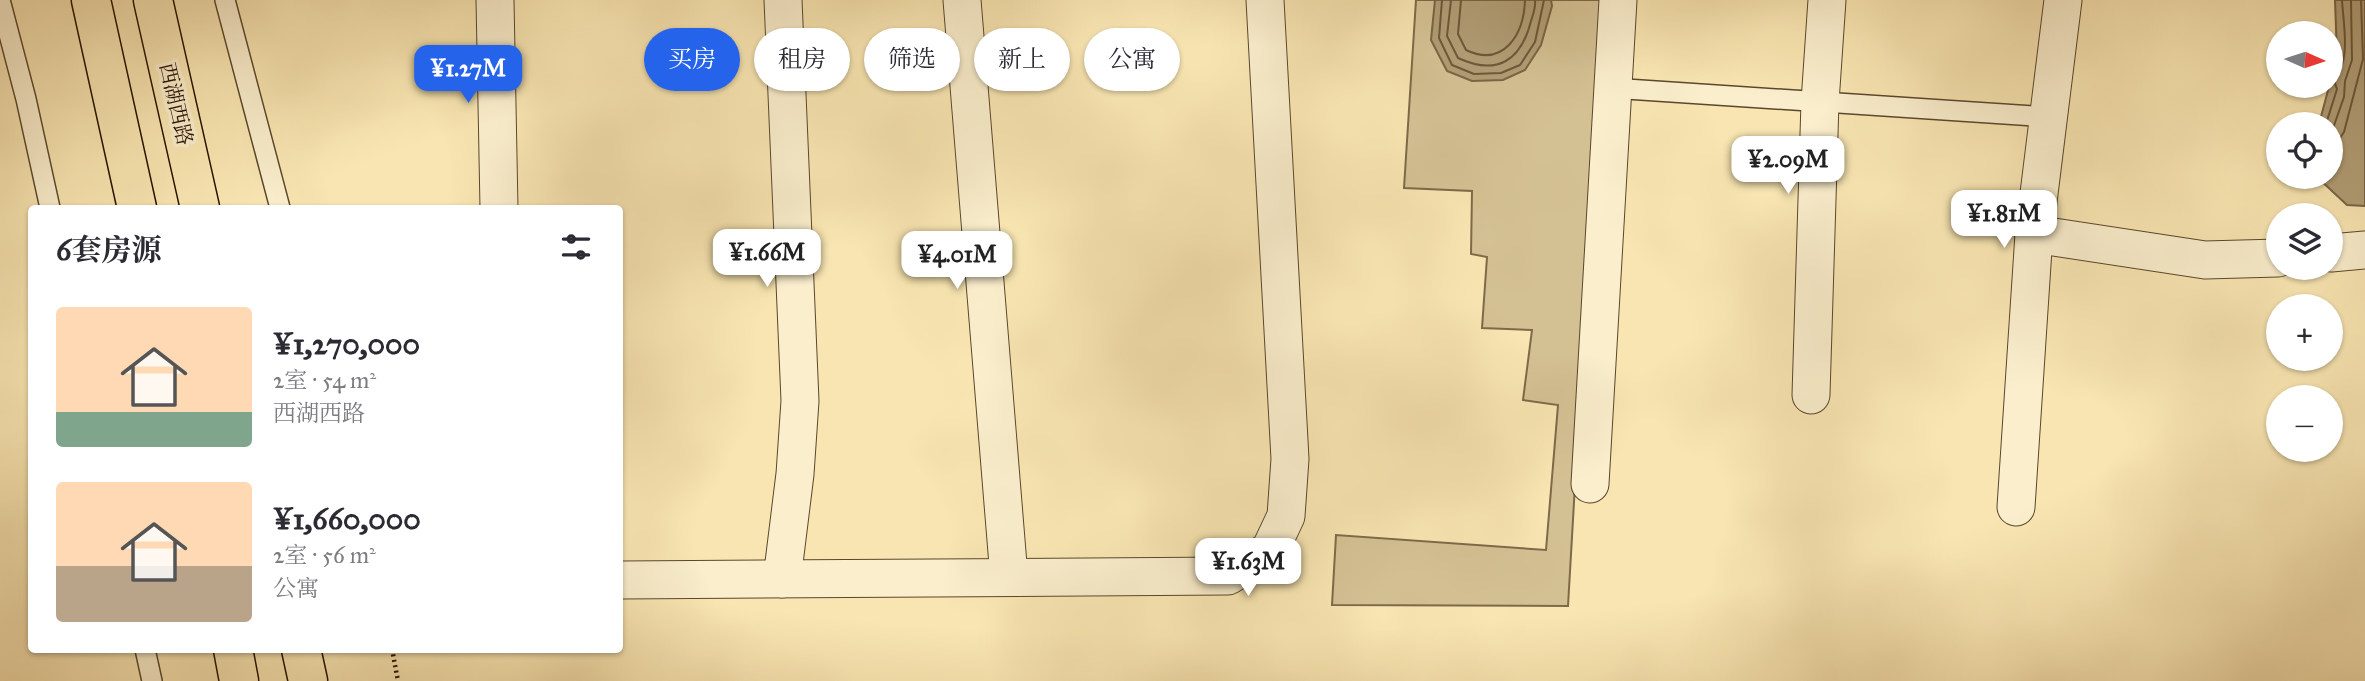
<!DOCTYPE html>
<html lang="zh">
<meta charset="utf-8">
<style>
body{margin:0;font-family:"IM FELL Great Primer","Noto Serif SC",serif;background:#f7f7f7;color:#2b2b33;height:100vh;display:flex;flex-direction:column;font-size:26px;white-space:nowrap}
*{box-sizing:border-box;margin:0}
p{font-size:23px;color:#7c7c81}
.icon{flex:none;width:38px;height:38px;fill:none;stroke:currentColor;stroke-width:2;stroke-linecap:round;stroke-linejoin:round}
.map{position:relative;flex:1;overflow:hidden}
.drawer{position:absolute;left:28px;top:205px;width:595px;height:448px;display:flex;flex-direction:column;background:#fff;border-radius:7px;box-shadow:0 2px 5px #0004}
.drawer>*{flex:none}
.banner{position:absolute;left:644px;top:28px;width:665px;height:63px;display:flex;gap:14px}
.needle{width:46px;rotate:93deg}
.buttons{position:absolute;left:2266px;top:21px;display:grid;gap:14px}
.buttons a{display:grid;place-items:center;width:77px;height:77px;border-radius:50%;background:#fff;box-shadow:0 2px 5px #0004;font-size:35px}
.price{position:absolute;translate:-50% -60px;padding:0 16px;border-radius:14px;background:#fff;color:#222;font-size:23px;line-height:46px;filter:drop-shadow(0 2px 4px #0008)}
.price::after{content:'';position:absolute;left:50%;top:42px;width:21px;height:16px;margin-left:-10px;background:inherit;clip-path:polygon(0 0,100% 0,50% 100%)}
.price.current{background:#2563eb;color:#fff}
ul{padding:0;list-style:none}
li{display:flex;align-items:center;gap:21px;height:175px;padding:0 28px}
li span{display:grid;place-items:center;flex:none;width:196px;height:140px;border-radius:7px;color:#555}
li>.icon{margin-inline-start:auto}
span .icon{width:84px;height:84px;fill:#fffc;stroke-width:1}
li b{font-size:30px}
h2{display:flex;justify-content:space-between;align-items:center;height:84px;padding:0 28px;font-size:30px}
.pill{padding:0 24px;border-radius:32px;background:#fff;box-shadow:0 2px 5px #0004;font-size:24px;line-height:63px}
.pill.current{background:#2563eb;color:#fff}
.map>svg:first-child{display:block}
.green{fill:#d4c193;stroke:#7d6a4a;stroke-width:2}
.water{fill:#b19d75;stroke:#796546;stroke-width:2}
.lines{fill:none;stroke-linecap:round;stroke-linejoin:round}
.shore{stroke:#6c583a;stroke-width:2}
.lane-casing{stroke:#5a472c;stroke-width:22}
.street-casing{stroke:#5a472c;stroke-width:39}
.primary-casing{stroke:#261200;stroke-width:41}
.path{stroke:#261200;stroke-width:4.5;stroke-dasharray:2 3.5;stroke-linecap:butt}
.lane{stroke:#faeecc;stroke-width:19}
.street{stroke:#faeecc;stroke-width:37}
.primary{stroke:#f8e5b1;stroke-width:38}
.labels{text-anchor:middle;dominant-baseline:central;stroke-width:7;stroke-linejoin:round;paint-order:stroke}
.street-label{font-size:21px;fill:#261200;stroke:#faeecc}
</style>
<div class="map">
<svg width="2365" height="681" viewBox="0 0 2365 681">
<rect width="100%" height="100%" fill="#f8e5b1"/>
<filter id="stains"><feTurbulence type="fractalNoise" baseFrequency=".00286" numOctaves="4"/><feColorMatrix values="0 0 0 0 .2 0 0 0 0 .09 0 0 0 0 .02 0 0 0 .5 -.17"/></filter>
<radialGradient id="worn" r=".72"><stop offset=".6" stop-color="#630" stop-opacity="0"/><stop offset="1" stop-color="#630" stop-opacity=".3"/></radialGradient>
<polygon class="green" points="1416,0 1603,0 1568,606 1332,605 1336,535 1546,550 1558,405 1523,400 1532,330 1482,328 1487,257 1471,254 1472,191 1404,188"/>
<g class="water">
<polygon points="1435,0 1551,0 1552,6 1541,45 1525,70 1503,80 1472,81 1447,71 1431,40"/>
<polygon points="2335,0 2365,0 2365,206 2347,205 2317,177 2331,177 2331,124 2319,124 2337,57"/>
</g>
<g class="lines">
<g class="shore">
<polyline points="1442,0 1439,38 1452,65 1474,74 1501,73 1520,65 1535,42 1544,0"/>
<path d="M1451,0l-4,36 11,22c39,18 63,3 73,-37 2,-7 5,-13 4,-21"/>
<path d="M1461,0l-3,34 8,16c38,18 58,-16 59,-50"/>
<path d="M2326,124l11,-35 -4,-11c19,-15 10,-56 9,-78"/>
<polyline points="2331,134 2344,97 2345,81 2352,60 2351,0"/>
<polyline points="2331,147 2338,141 2344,132 2363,59 2361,0"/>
</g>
<defs>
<g id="lane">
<polyline points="0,0 26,99 50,208"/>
<polyline points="225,0 280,208"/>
<polyline points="1611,88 2049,117"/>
<polyline points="145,649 152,681"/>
</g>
<g id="street">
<polyline points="495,0 499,208"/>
<polyline points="962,0 1009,577"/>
<polyline points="2034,234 2205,260 2278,258"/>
<polyline points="2331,253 2365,250"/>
<polyline points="1811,395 1820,102 1827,0"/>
<polyline points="1590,484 1618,0"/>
<polyline points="2016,507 2034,234 2063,0"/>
<polyline points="782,579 795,474 800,401 783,0"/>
<polyline points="620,580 1228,576 1270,550 1286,516 1290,459 1265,0"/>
</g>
<g id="primary">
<polyline points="91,0 137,208"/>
<polyline points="153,0 200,208"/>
<polyline points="233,649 239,681"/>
<polyline points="301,649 308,681"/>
</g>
</defs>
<use href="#lane" class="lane-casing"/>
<use href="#street" class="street-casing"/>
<use href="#primary" class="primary-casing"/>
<polyline class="path" points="392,649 398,681"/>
<use href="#lane" class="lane"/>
<use href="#street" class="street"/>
<use href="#primary" class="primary"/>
</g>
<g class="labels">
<g class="street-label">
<text transform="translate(176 104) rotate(77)">西湖西路</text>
</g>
</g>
<rect width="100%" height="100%" filter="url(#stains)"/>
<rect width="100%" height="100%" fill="url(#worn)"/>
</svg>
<div class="buttons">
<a><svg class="needle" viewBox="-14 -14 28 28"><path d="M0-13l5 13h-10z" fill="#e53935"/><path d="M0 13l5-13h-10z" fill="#7c7c81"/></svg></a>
<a><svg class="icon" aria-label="locate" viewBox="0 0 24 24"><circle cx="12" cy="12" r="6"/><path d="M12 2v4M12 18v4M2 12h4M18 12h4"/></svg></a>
<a><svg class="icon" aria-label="layers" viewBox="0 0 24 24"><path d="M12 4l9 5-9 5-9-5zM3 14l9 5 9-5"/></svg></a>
<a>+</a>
<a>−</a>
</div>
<b class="price current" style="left:468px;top:105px">¥1.27M</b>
<b class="price" style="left:1788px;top:196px">¥2.09M</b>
<b class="price" style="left:2004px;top:250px">¥1.81M</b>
<b class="price" style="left:767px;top:289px">¥1.66M</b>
<b class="price" style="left:957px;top:291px">¥4.01M</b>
<b class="price" style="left:1248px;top:598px">¥1.63M</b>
<div class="banner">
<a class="pill current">买房</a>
<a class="pill">租房</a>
<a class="pill">筛选</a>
<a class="pill">新上</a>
<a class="pill">公寓</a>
</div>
<section class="drawer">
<h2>6套房源<svg class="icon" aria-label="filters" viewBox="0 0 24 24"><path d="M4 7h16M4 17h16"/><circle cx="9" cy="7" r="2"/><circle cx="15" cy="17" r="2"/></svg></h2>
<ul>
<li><span style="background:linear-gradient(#ffd9b3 75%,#7fa58c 0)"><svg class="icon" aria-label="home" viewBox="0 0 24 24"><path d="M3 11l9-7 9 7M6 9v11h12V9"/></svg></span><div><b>¥1,270,000</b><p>2室 · 54 m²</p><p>西湖西路</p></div></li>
<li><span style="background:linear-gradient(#ffd9b3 60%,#b9a48a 0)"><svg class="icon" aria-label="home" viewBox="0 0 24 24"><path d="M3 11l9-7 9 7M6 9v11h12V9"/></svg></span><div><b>¥1,660,000</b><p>2室 · 56 m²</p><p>公寓</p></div></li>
</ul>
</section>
</div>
